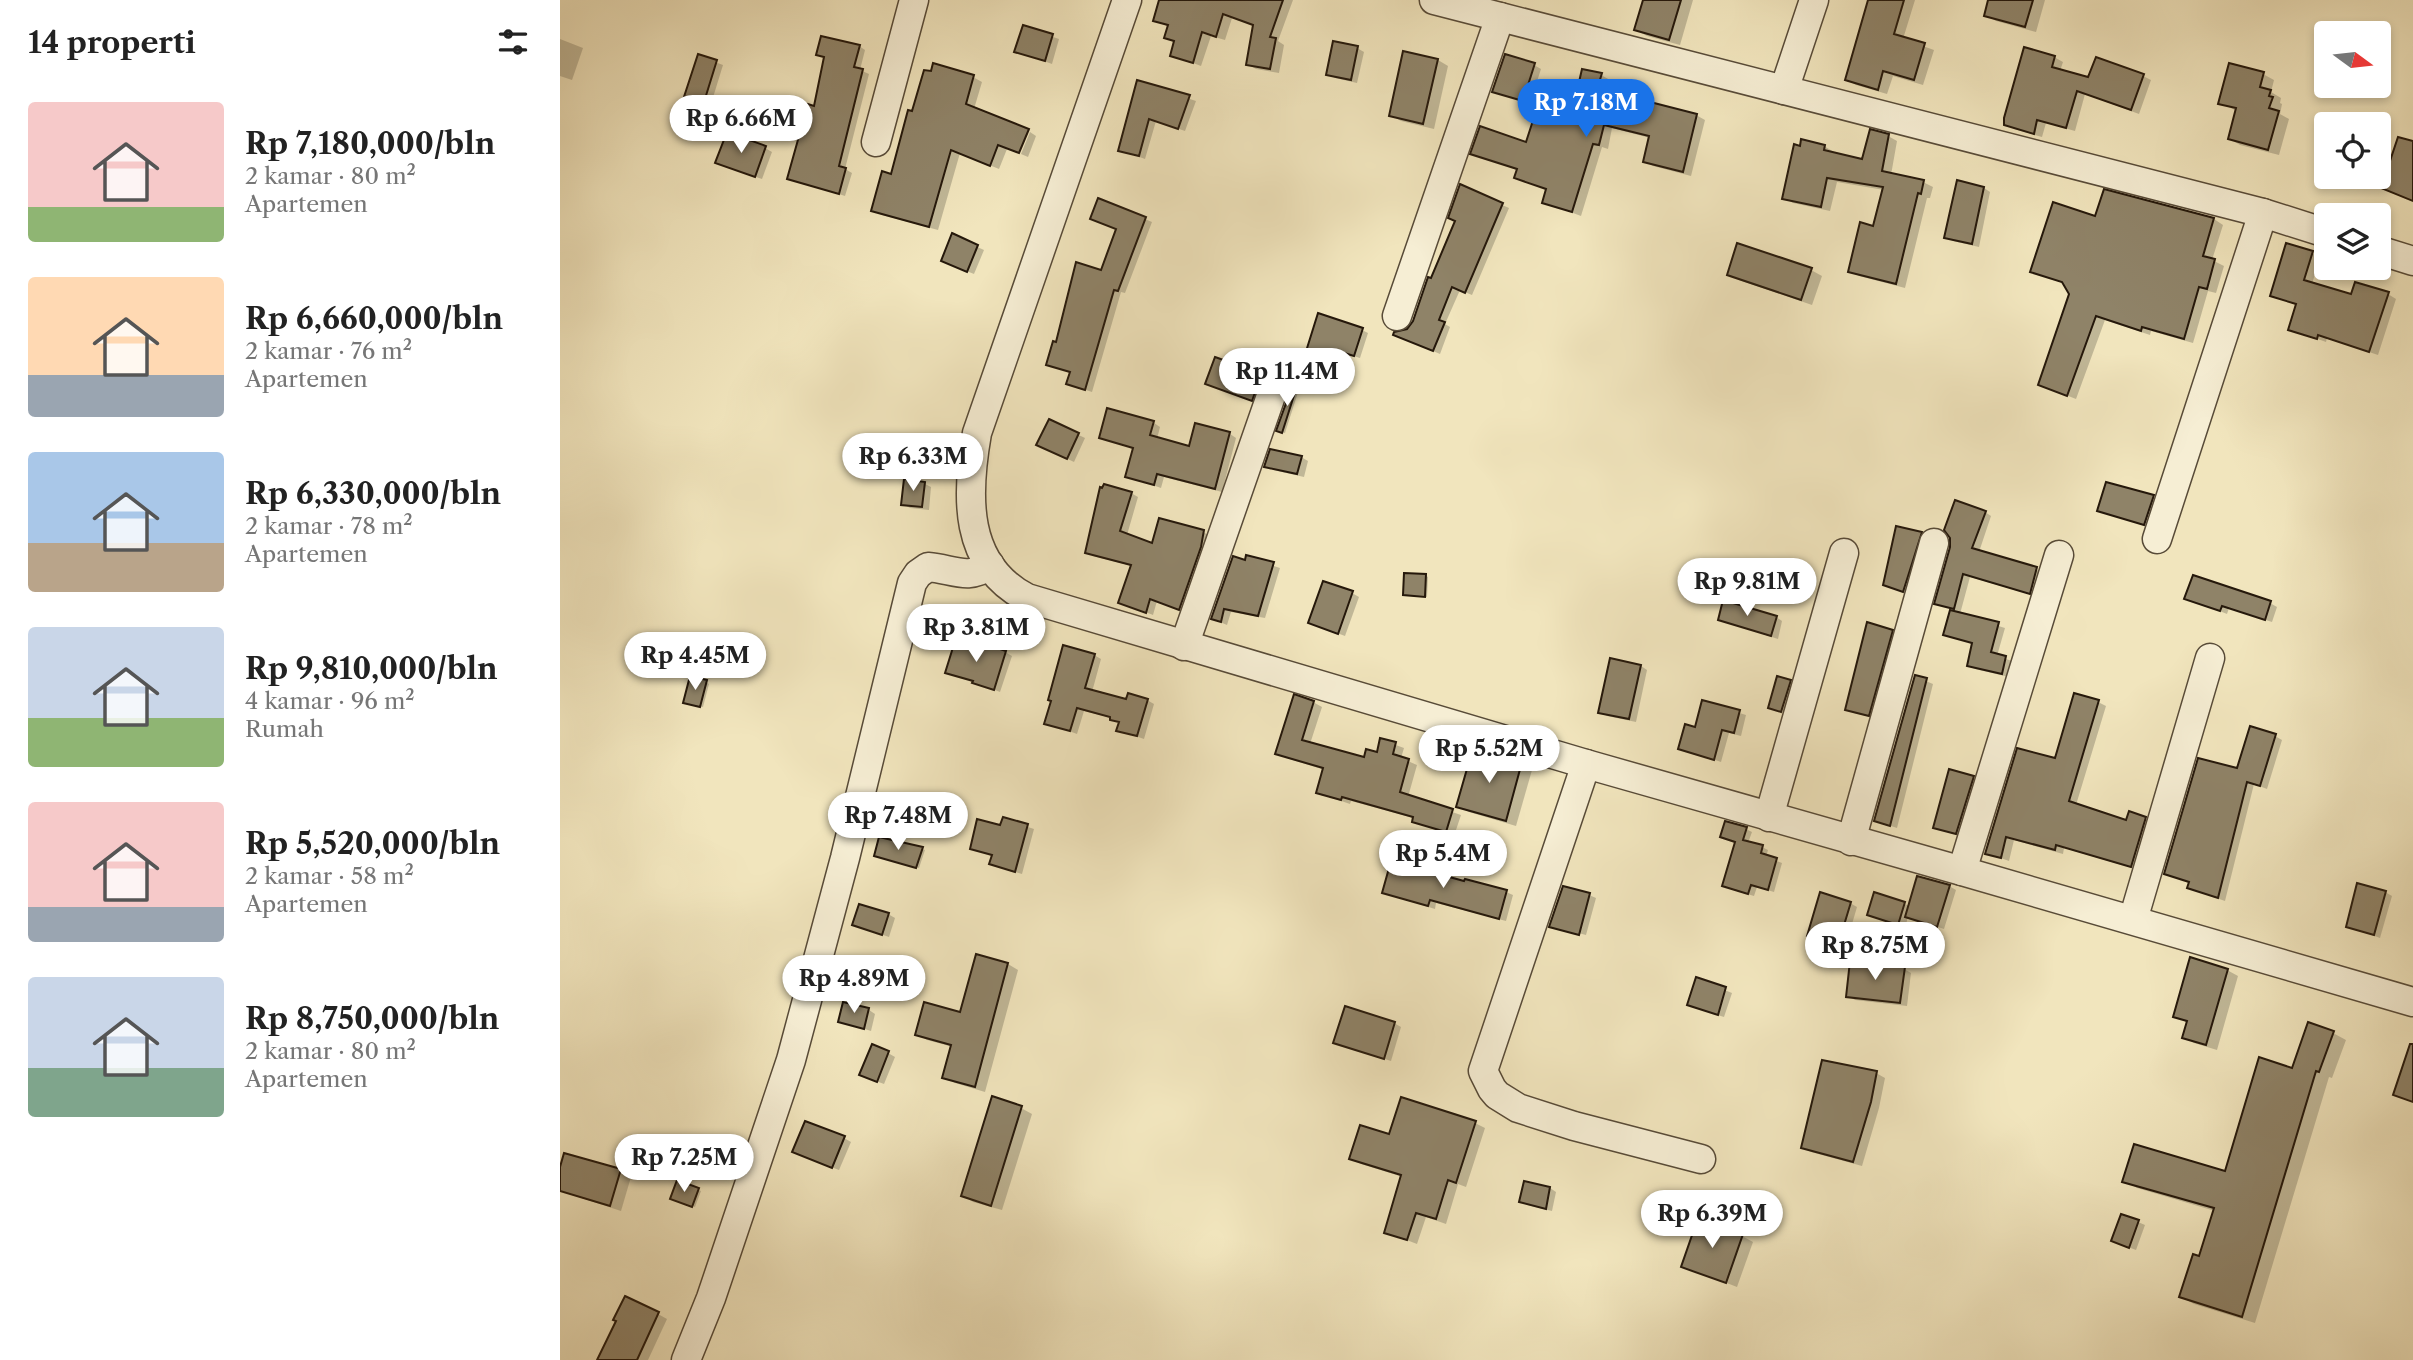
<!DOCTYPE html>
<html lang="id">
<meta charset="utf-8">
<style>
body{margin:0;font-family:"Libre Caslon Text",serif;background:#f2f2f2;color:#222;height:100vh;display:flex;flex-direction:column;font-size:26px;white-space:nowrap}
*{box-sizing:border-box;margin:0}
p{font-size:23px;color:#767676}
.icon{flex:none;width:38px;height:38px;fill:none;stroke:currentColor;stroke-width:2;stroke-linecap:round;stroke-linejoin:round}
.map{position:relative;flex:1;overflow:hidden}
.sheet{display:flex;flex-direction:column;background:#fff;width:560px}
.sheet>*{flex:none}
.needle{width:46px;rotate:105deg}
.tools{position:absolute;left:1754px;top:21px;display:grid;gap:14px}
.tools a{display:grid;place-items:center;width:77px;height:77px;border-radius:7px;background:#fff;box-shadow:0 4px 10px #0003;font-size:35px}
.price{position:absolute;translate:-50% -60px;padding:0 16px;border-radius:24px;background:#fff;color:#222;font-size:23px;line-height:46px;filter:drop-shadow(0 2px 4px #0008)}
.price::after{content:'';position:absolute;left:50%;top:42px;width:21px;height:16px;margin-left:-10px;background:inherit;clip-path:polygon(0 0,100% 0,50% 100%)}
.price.on{background:#1a73e8;color:#fff}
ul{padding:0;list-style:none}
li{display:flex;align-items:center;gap:21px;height:175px;padding:0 28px}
li span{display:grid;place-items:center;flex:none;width:196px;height:140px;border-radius:7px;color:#555}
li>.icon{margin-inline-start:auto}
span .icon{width:84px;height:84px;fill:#fffc;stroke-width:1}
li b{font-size:30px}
h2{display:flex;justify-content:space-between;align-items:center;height:84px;padding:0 28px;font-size:30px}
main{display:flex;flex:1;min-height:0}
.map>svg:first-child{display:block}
.shadow{fill:#0003}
.building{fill:#8f8368;stroke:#25180b;stroke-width:2}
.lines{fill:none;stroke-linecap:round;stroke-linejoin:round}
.minor-casing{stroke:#584b38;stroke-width:31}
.minor{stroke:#f6eed4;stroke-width:28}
</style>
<main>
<section class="sheet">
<h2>14 properti<svg class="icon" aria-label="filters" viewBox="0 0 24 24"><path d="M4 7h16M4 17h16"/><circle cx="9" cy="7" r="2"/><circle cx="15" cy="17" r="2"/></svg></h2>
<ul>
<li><span style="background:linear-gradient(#f6c9c9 75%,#8fb573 0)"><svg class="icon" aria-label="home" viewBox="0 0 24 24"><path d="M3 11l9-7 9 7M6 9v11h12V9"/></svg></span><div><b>Rp 7,180,000/bln</b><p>2 kamar · 80 m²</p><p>Apartemen</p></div></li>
<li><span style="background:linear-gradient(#ffd9b3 70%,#9aa5b1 0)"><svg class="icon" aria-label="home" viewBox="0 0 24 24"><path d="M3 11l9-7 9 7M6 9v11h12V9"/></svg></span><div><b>Rp 6,660,000/bln</b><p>2 kamar · 76 m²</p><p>Apartemen</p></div></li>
<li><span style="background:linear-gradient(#a9c7e8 65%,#b9a48a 0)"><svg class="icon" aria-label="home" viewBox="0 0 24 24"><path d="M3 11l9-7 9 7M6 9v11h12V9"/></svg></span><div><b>Rp 6,330,000/bln</b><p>2 kamar · 78 m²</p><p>Apartemen</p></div></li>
<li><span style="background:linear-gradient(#c9d6e8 65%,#8fb573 0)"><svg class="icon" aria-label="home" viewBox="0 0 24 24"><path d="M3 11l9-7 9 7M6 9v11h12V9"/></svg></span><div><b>Rp 9,810,000/bln</b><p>4 kamar · 96 m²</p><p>Rumah</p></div></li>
<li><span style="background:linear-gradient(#f6c9c9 75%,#9aa5b1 0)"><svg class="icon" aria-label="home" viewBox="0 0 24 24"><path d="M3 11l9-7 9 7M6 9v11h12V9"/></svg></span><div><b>Rp 5,520,000/bln</b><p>2 kamar · 58 m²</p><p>Apartemen</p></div></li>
<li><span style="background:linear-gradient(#c9d6e8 65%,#7fa58c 0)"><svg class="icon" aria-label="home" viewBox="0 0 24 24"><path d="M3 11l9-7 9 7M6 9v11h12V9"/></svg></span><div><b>Rp 8,750,000/bln</b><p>2 kamar · 80 m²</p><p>Apartemen</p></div></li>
</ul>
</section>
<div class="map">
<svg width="1853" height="1360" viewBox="0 0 1853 1360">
<rect width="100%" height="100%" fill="#f1e5bd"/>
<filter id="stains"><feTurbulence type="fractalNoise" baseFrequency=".00286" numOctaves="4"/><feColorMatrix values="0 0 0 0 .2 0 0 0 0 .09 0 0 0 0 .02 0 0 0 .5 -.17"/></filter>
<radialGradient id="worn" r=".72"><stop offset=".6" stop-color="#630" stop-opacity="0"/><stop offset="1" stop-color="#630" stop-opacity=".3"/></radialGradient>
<g class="shadow">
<polygon points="601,0 733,0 718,41 724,45 719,73 696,69 687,64 695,26 672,18 665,40 651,36 641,66 612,55 616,42 606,37 609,27 595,20"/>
<polygon points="1085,0 1133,0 1120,45 1087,36 1076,30"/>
<polygon points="1310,0 1355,0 1343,39 1374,50 1363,85 1333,76 1327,94 1296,85 1287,80"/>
<polygon points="1430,0 1485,0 1476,32 1436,21 1426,15"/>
<polygon points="464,27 499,39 492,64 456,51"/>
<polygon points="0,39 23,48 12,80 0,76"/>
<polygon points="299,46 305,50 300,70 309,74 285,169 292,173 285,196 229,178 256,109 264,58 258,55"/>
<polygon points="797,48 804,52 797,83 775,78 768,74"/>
<polygon points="139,56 163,65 147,117 122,108"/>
<polygon points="1494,57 1503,62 1500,71 1530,79 1583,76 1591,80 1579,114 1525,94 1515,131 1486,123 1482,137 1454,129 1446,124"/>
<polygon points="878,60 888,66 874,129 841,121 831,115"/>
<polygon points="974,65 981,69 970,103 934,91"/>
<polygon points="1703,74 1714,80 1711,92 1721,98 1720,103 1722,104 1720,114 1729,119 1719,155 1680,145 1670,139 1677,111 1660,103"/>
<polygon points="1041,75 1050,80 1048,87 1060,93 1060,96 1136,115 1145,120 1131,176 1093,166 1085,161 1090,138 1052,128 1048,149 1042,147 1021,216 984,202 988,190 956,177 958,170 913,153 967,144 1013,115"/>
<polygon points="413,77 422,82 414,109 466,130 457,153 447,149 439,169 400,153 378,230 322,215 313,211 332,176 353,113"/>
<polygon points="578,82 636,101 625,131 596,121 585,159 560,150"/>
<polygon points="470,132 476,136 468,157 461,154"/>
<polygon points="1328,136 1337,141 1331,175 1363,182 1373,187 1370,198 1367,198 1345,288 1299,276 1290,271 1314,228 1324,190 1277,182 1270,211 1233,203 1224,198 1264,146 1274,152 1273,154 1303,161"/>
<polygon points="1853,143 1853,201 1803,180 1801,186 1780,177 1818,177 1818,171 1827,175"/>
<polygon points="205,148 212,152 202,179 164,166"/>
<polygon points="901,187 949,208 912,295 900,290 885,324 890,327 880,354 842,338 854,322 897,222"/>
<polygon points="1424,188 1430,192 1419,247 1393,241 1386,237"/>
<polygon points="1545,191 1654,219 1663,225 1652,260 1664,266 1656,293 1648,291 1633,343 1591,331 1590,335 1545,320 1516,399 1480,385 1511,294 1505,284 1472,271 1536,218"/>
<polygon points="539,200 592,222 565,293 561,292 532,392 508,384 511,373 488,365 497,344 542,272 558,229"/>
<polygon points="393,236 424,250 414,274 389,264"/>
<polygon points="1752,253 1760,258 1752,284 1792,297 1828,294 1836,299 1818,355 1767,338 1766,342 1730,329 1738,305 1712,295"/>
<polygon points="1251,270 1262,276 1252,305 1179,280 1169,274"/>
<polygon points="802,330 808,333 800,358 787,354 781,372 751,363"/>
<polygon points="656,360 711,380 699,403 648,384"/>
<polygon points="736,388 739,389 725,433 721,432 730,396"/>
<polygon points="548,410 594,423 600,427 597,439 631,448 670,434 676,438 662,492 604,477 601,488 567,476 575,449 541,437"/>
<polygon points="489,421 525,438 514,462 485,448"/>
<polygon points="741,457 748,461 744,477 713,470 706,466"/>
<polygon points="365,484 371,487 369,510 350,508 343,504"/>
<polygon points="571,493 578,497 567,535 593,546 643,532 650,536 626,612 597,601 593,615 560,602 572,566 533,556 527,552"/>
<polygon points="1593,497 1600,501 1591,528 1539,511"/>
<polygon points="1425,512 1431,516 1419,552 1483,572 1476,596 1410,577 1400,614 1445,628 1437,656 1452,661 1449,677 1415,669 1409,666 1414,644 1385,634 1392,609 1376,603"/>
<polygon points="1361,534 1366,537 1348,593 1325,585"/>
<polygon points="687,557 720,568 705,618 671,612 667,625 660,622 653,618"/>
<polygon points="865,575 868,577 867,597 845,594"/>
<polygon points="792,593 799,597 785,636 750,623"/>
<polygon points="1627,598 1710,603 1717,607 1712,622 1669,608 1667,614"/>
<polygon points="1216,617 1222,621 1218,639 1160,620"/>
<polygon points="1332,631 1339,635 1315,718 1294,713 1287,709"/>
<polygon points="424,652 445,652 452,656 440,692 415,682"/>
<polygon points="534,655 541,659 532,692 567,701 587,700 594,704 584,739 558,730 560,723 552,718 524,711 517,734 487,723"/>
<polygon points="1081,666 1087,670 1076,722 1047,716 1040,712"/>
<polygon points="1356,677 1373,684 1337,828 1316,821"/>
<polygon points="146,682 149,684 143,707 128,704"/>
<polygon points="1230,682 1237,685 1228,715 1210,707"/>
<polygon points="753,702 762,707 750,744 805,759 818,754 822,740 844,748 841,758 857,765 848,797 901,815 894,836 862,825 854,821 854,818 791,801 790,804 758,793 765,770 726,758 718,753"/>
<polygon points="1144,702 1186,715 1181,736 1169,733 1161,762 1120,748 1137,730"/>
<polygon points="1538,702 1546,706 1516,805 1567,822 1585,818 1593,823 1579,870 1504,848 1503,854 1454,840 1449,861 1427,853"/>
<polygon points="1715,736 1722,740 1707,789 1694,784 1665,901 1636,891 1631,883 1606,873 1679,770"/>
<polygon points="961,764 972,770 956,826 909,812 898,806"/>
<polygon points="1413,777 1420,781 1403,836 1375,827"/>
<polygon points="444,819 474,829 462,874 438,867 431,863 433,856 412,848 442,827"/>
<polygon points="1186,829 1192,832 1188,843 1202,847 1208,850 1206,857 1222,863 1214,892 1197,887 1194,896 1170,889 1177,842"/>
<polygon points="362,849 365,850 359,868 319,857"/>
<polygon points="1389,886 1396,890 1384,929 1348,917 1345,928 1309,915 1315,894 1350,906"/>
<polygon points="946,892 953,895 946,921 876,903 875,909 824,893"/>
<polygon points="1825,892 1832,896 1820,938 1788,926"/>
<polygon points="1029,895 1036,898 1026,935 991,926"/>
<polygon points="1290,903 1297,907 1285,948 1249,935"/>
<polygon points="328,914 335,918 329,937 294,925"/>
<polygon points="417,956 448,964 458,970 425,1092 395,1083 385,1077 393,1047 367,1040 357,1034 401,1015"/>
<polygon points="1344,969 1351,973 1347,1006 1295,1000 1288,996"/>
<polygon points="1667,970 1678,976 1657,1050 1634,1043 1624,1037 1628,1023 1615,1016"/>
<polygon points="1137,979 1172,993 1164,1017 1135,1008"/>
<polygon points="309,1010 315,1014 311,1031 280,1021"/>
<polygon points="834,1023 841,1027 831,1061 776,1043"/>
<polygon points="1773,1033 1786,1040 1772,1078 1769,1077 1695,1323 1634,1304 1621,1297 1640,1258 1655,1211 1577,1188 1565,1181 1666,1174 1733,1070"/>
<polygon points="328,1053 335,1057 324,1084 308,1078"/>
<polygon points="1316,1073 1325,1078 1319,1108 1302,1166 1251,1152 1243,1147"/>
<polygon points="461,1108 472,1114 442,1210 413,1202 403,1195"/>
<polygon points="915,1123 925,1128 906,1187 898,1184 886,1224 866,1217 857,1244 826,1232 843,1177 801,1164 791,1158 830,1136"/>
<polygon points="284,1138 291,1142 279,1170 241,1155"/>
<polygon points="60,1171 71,1177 61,1211 0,1191 0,1173"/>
<polygon points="118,1182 141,1191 135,1207 115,1199"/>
<polygon points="990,1188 996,1192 992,1211 967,1205 961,1202"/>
<polygon points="1578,1222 1585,1225 1576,1250 1560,1244"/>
<polygon points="1182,1236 1193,1242 1177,1287 1123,1266"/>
<polygon points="98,1314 107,1319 88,1360 39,1360"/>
</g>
<g class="building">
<polygon points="599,0 723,0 710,37 716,38 710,69 686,65 693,25 663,14 656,37 642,32 633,63 610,56 614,41 604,38 608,25 593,21"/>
<polygon points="1083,0 1121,0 1109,40 1074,30"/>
<polygon points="1308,0 1344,0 1334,34 1365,43 1354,80 1323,71 1318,90 1285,80"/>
<polygon points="1428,0 1473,0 1465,27 1424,16"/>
<polygon points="463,25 493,34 485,61 454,52"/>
<polygon points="261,36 300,45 294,67 303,69 279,166 286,168 279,194 227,179 248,104 254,106 264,57 256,55"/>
<polygon points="773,41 798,46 791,80 766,75"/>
<polygon points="1464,47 1495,56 1492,67 1528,77 1536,57 1584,74 1571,110 1517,91 1506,128 1477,120 1474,134 1444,125 1444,118"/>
<polygon points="843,51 878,59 863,124 829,116"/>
<polygon points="138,54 157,60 140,115 120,109"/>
<polygon points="945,54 975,63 963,101 932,92"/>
<polygon points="373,63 414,75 406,104 469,129 459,153 438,145 430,166 391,150 369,227 311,211 322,171 331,174 348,110 352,111 364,70 371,71"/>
<polygon points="1669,63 1704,72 1700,87 1711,90 1709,96 1713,97 1709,108 1719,111 1708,150 1668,139 1676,108 1658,104"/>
<polygon points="1022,69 1042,73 1039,83 1052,87 1051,92 1137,114 1123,172 1083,162 1089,136 1044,125 1039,145 1033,144 1012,212 982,203 986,189 954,178 957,169 910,154 920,126 966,142 979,102 1012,113"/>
<polygon points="577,80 630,95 618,129 589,119 579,156 558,151"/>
<polygon points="1310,129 1329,134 1322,171 1364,180 1361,194 1358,193 1336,284 1288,272 1300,222 1313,226 1323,187 1267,178 1261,207 1222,199 1234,144 1240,146 1241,139 1265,145 1264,150 1302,159"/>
<polygon points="167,132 206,146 195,177 155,163"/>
<polygon points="1838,137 1853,141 1853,201 1821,188"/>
<polygon points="1397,180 1424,187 1412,244 1384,238"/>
<polygon points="900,184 943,203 905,293 892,287 879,320 885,322 873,351 833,335 834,332 847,329 853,321 868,277 871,278 895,221 888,218"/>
<polygon points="1544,189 1654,218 1643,256 1655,259 1647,289 1639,287 1624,339 1582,327 1581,331 1536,316 1507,396 1478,385 1509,294 1502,282 1470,272 1493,202 1535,216"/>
<polygon points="538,198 586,217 558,291 554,290 525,390 506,384 510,372 486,365 493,341 496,342 516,262 541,270 556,229 530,219"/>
<polygon points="392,233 418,245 407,272 381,261"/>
<polygon points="1177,243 1252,268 1241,300 1167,275"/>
<polygon points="1726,243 1753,251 1744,280 1791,294 1795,282 1829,292 1809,352 1758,335 1757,339 1728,330 1736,304 1710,296"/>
<polygon points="758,313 803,328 794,356 781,352 775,370 743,361"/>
<polygon points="655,357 706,375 698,384 692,401 645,384"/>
<polygon points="727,383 737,386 722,433 716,431 729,395"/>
<polygon points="547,408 594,421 590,435 629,446 635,423 670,432 655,489 597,474 594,485 565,477 573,448 539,438"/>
<polygon points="489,419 519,433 507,459 476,445"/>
<polygon points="710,449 742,456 737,474 704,467"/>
<polygon points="344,479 365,482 362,507 341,505"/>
<polygon points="1546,482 1594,495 1584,525 1537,511"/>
<polygon points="544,484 572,492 560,531 592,543 599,518 644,530 641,547 619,610 590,599 586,613 558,603 571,565 525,553 540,487 542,488"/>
<polygon points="1395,500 1426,511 1412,548 1477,567 1470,594 1403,574 1394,609 1374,604 1390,547 1390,538 1384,530"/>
<polygon points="1336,526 1362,532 1343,592 1323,585"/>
<polygon points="686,555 714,562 698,616 664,609 661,622 651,619 673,556 685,560"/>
<polygon points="844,573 866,574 865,597 843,595"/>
<polygon points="1633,575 1711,601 1705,620 1662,606 1660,611 1624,599"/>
<polygon points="763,581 793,591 778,634 748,623"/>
<polygon points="1163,600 1217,616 1211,636 1158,620"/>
<polygon points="1390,610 1439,622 1431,652 1446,656 1442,674 1407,666 1412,643 1383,635"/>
<polygon points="1307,622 1333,630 1309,716 1285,710"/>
<polygon points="395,641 423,650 425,644 446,651 434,690 412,683 413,681 385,673"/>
<polygon points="503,645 535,654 525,688 566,699 568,693 588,699 577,736 556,731 559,722 550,720 550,717 517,708 510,731 484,724 491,701 488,700"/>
<polygon points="1050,658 1081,665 1069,719 1038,713"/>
<polygon points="1355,675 1367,678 1330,826 1314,821"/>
<polygon points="130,676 147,680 140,707 123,703"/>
<polygon points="1217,676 1231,680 1221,712 1208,708"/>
<polygon points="1514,693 1539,700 1509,801 1566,820 1569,811 1586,817 1571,867 1496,845 1495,850 1446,837 1441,858 1425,854 1457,748 1495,758"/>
<polygon points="734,694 754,701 742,740 804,757 806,749 817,752 820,738 836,742 833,754 849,759 840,792 893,809 886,832 852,822 853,817 782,797 781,800 756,793 763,768 715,754"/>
<polygon points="1142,700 1180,710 1174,733 1162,730 1154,760 1118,749 1125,724 1135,727"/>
<polygon points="1690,726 1716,734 1700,786 1687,782 1658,898 1627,888 1629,882 1604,874 1638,758 1677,768"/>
<polygon points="913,748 962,762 946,821 896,807"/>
<polygon points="1389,769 1414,776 1396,834 1373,828"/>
<polygon points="443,817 468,824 455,872 429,864 432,855 410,849 417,819 440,825"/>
<polygon points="1165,821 1187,827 1183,840 1203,845 1201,853 1217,858 1208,890 1191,885 1188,894 1162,886 1175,842 1160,837"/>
<polygon points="319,837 363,847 356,868 314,856"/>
<polygon points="831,861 904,881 905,879 947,890 939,919 870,900 868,906 822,893"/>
<polygon points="1357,876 1390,885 1377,927 1345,917"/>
<polygon points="1797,883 1826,891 1814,935 1786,927"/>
<polygon points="1003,886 1030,893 1019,935 989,927"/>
<polygon points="1260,892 1291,902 1278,945 1247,936"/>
<polygon points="1314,892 1345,902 1338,925 1307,915"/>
<polygon points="299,904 329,913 322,935 292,925"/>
<polygon points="416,954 448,963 415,1087 382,1078 391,1045 355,1035 364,1002 400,1012"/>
<polygon points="1630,957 1668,969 1646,1045 1622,1038 1627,1021 1613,1017"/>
<polygon points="1290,961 1345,967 1340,1003 1286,997"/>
<polygon points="1136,977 1166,987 1158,1015 1127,1005"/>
<polygon points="283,1002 309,1008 304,1029 278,1022"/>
<polygon points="785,1006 835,1022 824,1059 773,1043"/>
<polygon points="1748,1022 1774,1031 1759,1072 1756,1071 1682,1317 1619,1297 1633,1254 1639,1256 1654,1208 1562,1182 1574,1144 1665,1171 1699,1057 1732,1068"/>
<polygon points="312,1044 329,1051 317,1082 299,1075"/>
<polygon points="1850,1044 1853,1044 1853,1102 1833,1095"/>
<polygon points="1262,1060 1317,1071 1311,1102 1293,1162 1241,1148"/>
<polygon points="432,1096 462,1106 431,1206 401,1196"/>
<polygon points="841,1097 916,1121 896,1183 888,1180 876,1219 856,1213 847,1240 824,1233 841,1175 789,1159 800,1125 829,1134"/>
<polygon points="245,1121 285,1136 272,1168 232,1152"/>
<polygon points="4,1153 61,1169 50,1206 0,1191 0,1167"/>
<polygon points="117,1180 139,1188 132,1207 110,1199"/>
<polygon points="964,1181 990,1187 986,1209 959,1202"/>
<polygon points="1561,1214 1579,1220 1569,1248 1551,1241"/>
<polygon points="1138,1218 1183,1234 1166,1283 1121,1267"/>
<polygon points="65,1296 99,1312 77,1360 37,1360 56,1321 53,1320"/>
</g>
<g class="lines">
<defs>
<g id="minor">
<path d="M567,0l-150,433c-11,62 -14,132 50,165l559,166 376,107 451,131"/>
<polyline points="874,0 1703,213 1766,233"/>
<polyline points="1224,90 1254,0"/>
<polyline points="316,142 354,0"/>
<polyline points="1818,250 1853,261"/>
<polyline points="837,316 940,17"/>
<polyline points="1597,539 1703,213"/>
<polyline points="624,646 713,390"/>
<polyline points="1026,764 923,1071 932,1089 937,1095 958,1108 1014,1126 1141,1159"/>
<polyline points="1209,817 1284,553"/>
<polyline points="1291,841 1374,543"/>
<polyline points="1402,871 1499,555"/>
<polyline points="1573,920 1650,658"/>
<path d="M126,1360l25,-62 80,-238 54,-202 67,-275 6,-9 10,-7c25,2 40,14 62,-2"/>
</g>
</defs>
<use href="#minor" class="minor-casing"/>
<use href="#minor" class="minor"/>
</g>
<rect width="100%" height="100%" filter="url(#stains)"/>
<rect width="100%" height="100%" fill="url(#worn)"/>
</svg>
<div class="tools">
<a><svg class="needle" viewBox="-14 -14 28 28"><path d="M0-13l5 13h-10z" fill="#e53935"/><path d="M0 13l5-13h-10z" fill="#767676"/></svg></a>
<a><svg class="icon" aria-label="locate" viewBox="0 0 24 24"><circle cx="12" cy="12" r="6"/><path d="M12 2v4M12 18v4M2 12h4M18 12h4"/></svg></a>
<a><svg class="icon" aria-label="layers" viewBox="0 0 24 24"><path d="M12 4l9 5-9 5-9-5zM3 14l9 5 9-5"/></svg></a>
</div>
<b class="price on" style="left:1026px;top:139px">Rp 7.18M</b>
<b class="price" style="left:181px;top:155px">Rp 6.66M</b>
<b class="price" style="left:727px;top:408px">Rp 11.4M</b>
<b class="price" style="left:353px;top:493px">Rp 6.33M</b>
<b class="price" style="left:1187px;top:618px">Rp 9.81M</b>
<b class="price" style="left:416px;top:664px">Rp 3.81M</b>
<b class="price" style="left:135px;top:692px">Rp 4.45M</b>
<b class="price" style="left:929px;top:785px">Rp 5.52M</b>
<b class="price" style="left:338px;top:852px">Rp 7.48M</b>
<b class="price" style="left:883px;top:890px">Rp 5.4M</b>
<b class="price" style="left:1315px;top:982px">Rp 8.75M</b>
<b class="price" style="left:294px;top:1015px">Rp 4.89M</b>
<b class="price" style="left:124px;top:1194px">Rp 7.25M</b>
<b class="price" style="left:1152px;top:1250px">Rp 6.39M</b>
</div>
</main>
